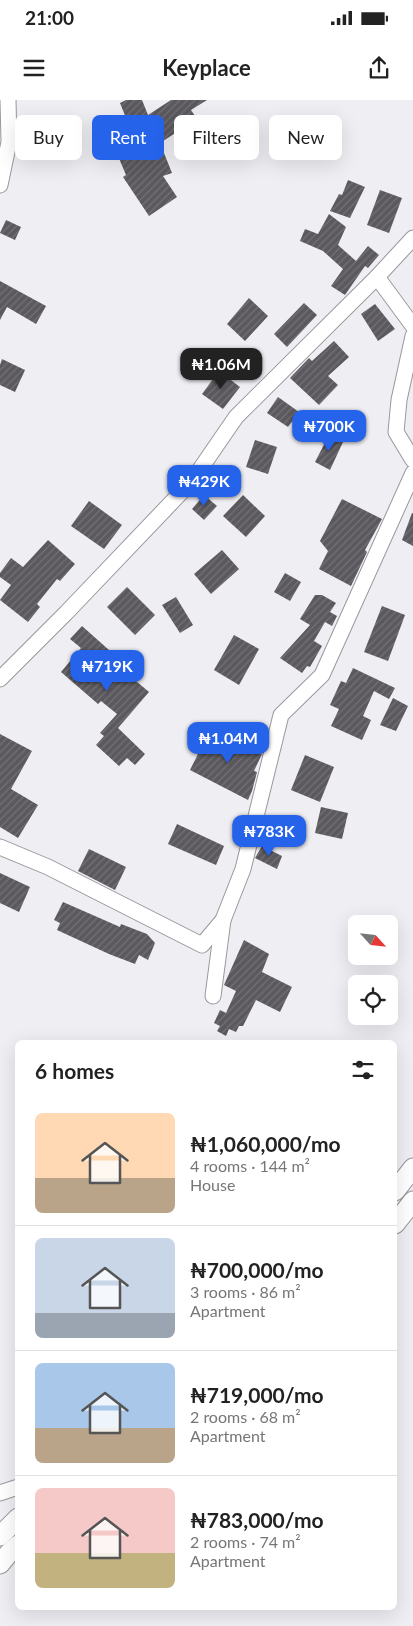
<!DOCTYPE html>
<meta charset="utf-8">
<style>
body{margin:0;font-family:Lato,sans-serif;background:#f2f2f2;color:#222;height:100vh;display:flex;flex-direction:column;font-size:19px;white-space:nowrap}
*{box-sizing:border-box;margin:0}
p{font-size:16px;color:#767676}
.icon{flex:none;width:28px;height:28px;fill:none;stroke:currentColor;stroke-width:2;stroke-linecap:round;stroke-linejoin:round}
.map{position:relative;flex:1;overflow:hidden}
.details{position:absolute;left:15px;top:940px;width:382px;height:570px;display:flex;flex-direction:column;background:#fff;border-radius:8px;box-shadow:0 5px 20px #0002}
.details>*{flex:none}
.banner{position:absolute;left:15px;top:15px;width:384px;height:45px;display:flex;gap:10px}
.needle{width:32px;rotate:117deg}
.controls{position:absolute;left:348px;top:815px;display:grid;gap:10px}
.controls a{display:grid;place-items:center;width:50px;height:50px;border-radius:8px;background:#fff;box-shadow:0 5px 20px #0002;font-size:25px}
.price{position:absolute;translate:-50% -42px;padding:0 11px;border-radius:10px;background:#2563eb;color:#fff;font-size:16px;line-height:32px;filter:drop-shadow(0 1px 2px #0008)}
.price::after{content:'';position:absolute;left:50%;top:30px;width:15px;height:11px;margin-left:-8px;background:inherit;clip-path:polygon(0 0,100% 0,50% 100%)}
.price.active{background:#222;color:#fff}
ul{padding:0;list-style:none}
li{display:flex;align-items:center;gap:15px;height:125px;padding:0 20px}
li+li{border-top:1px solid #e0e0e0}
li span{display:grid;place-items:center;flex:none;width:140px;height:100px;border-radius:8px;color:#555}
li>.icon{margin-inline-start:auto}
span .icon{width:60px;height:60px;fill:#fffc;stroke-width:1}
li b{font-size:21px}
h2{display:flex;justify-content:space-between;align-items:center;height:60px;padding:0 20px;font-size:21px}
.chip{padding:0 18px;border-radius:8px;background:#fff;box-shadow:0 5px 20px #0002;font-size:18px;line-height:45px}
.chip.active{background:#2563eb;color:#fff}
.status{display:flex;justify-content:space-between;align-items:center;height:35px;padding:0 25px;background:#fff;direction:ltr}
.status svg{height:14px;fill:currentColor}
header{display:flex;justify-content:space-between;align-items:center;height:65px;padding:0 20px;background:#fff;font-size:22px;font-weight:700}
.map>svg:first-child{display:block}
.building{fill:url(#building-hatch)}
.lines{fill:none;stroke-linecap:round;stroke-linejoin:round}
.minor-casing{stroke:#99979c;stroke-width:17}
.major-casing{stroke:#99979c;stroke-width:21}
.minor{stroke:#fff;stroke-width:15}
.major{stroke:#fff;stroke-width:19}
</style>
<div class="status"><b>21:00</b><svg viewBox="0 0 49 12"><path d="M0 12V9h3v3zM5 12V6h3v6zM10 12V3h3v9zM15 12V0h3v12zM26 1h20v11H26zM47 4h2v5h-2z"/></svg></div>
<header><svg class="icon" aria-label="menu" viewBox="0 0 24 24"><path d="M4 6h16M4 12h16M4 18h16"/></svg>Keyplace<svg class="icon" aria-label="share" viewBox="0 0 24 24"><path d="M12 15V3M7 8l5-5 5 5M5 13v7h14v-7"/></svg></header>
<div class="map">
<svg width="413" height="1526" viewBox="0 0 413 1526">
<defs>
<pattern id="building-hatch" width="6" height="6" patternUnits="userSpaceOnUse" patternTransform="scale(1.25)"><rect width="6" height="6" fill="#5b595e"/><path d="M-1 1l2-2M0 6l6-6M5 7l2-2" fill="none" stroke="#737175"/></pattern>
</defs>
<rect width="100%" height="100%" fill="#efeef3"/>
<g class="building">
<polygon points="126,0 142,0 148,15 171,0 207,0 191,10 197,19 160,43 172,73 163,76 177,97 149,116 123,77 126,75 110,37 130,28 120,3"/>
<polygon points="348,80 365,87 350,118 330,111 339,94 342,95"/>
<polygon points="380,90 402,98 389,133 367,125"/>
<polygon points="329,114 346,127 338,145 356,161 368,146 379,155 368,168 365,166 345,195 331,186 343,169 323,151 300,141 305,129 318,134"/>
<polygon points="6,120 21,127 15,140 0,133"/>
<polygon points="0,181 46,206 36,224 7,207 0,220"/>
<polygon points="249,198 268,216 245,241 227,224"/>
<polygon points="304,203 317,215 287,247 274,234"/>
<polygon points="375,204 395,229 378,241 361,214"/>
<polygon points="334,241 349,257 328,276 338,285 319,305 290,278 309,258 312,261"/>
<polygon points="2,259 25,270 15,292 0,285 0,265"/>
<polygon points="219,271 240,287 223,309 202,294"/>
<polygon points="278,297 299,312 288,327 267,313"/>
<polygon points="329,335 343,342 330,370 315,362"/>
<polygon points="255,340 277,347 268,374 246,367"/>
<polygon points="204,395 217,406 204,420 192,409"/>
<polygon points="243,395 265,416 246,437 223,416"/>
<polygon points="342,399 382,419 365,450 367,452 351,486 319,469 328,451 320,441"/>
<polygon points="89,401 122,425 104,449 71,426"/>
<polygon points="412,413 413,413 413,446 402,440"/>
<polygon points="48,440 75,464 60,481 57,479 37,504 40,507 28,522 0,500 11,485 0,477 0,473 11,458 23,467"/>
<polygon points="222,450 239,469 211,494 194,474"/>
<polygon points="285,473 301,482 290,501 274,492"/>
<polygon points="127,487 155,515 135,535 107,507"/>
<polygon points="315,495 322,495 336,503 330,512 337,516 332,526 325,522 314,541 322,546 310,567 307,566 302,573 280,558 310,525 300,519"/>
<polygon points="176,497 193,525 180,533 162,505"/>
<polygon points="382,506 405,515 388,561 364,552"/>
<polygon points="82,526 127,566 123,570 149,592 118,628 145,654 135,665 127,658 119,666 96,645 104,636 100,633 117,614 101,601 98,604 61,572 81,548 70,539"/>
<polygon points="234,535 259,549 239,585 214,570"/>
<polygon points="353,568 395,588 389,599 374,591 363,616 371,620 362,640 331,626 339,609 330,605 341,581 346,583"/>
<polygon points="393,598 408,606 396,631 380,625"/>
<polygon points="211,628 262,654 254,671 257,672 252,691 248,700 190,670"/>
<polygon points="0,634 32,651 11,689 38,705 18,738 0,727"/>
<polygon points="305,655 334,667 320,702 291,690"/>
<polygon points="321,707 348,713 342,739 315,733"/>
<polygon points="177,724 224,746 216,765 168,744"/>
<polygon points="262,746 282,756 277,769 255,758"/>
<polygon points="89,749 126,767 115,790 78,771"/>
<polygon points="0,773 30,787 19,812 0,803"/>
<polygon points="63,802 120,827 121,824 147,834 155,843 148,860 139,855 135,864 109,854 57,830 60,823 54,820"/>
<polygon points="244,840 269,854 262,872 292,887 280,912 256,900 243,926 239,926 236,932 229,929 226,936 217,931 220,926 214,923 220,910 226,913 236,891 224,885"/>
</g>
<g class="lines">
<defs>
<g id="minor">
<polyline points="0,85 9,42 8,0"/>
<polyline points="377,177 413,226"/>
<polyline points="413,236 399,300 396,332 413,360"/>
<polyline points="0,579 66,513 192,381 236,317 377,177 413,138"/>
<polyline points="0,747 48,767 202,845 223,820 243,769 281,615 322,575 413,373"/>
<polyline points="213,896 223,820"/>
<polyline points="0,1393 18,1387"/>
</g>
<g id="major">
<polyline points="395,1091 413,1068"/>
<polyline points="395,1124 413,1101"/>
<polyline points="0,1436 18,1418"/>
<polyline points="0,1464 9,1453 18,1445"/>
</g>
</defs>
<use href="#minor" class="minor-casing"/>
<use href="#major" class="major-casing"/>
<use href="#minor" class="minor"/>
<use href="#major" class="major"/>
</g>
</svg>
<div class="controls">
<a><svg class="needle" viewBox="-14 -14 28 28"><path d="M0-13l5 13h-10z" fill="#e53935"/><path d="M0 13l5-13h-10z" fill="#767676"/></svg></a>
<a><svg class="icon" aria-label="locate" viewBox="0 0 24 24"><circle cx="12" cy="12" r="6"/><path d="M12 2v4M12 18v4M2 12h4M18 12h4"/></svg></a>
</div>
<b class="price active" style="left:221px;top:290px">₦1.06M</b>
<b class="price" style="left:329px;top:352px">₦700K</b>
<b class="price" style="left:204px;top:407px">₦429K</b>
<b class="price" style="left:107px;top:592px">₦719K</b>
<b class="price" style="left:228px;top:664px">₦1.04M</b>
<b class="price" style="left:269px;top:757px">₦783K</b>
<div class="banner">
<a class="chip">Buy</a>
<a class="chip active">Rent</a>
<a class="chip">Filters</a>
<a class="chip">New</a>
</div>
<section class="details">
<h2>6 homes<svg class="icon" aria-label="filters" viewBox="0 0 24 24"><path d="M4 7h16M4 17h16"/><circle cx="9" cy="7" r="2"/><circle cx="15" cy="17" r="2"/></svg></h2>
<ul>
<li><span style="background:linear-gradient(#ffd9b3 65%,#b9a48a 0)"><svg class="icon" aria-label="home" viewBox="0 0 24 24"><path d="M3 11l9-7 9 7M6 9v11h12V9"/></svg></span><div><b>₦1,060,000/mo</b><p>4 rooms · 144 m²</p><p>House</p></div></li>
<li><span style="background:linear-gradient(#c9d6e8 75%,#9aa5b1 0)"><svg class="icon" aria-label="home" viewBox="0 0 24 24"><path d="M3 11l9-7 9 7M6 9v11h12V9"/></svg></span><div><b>₦700,000/mo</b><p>3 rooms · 86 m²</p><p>Apartment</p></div></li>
<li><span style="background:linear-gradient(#a9c7e8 65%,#b9a48a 0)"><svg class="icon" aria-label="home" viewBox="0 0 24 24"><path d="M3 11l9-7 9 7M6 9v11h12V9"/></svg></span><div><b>₦719,000/mo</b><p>2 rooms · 68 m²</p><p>Apartment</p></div></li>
<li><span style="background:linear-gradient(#f6c9c9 65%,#c2b280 0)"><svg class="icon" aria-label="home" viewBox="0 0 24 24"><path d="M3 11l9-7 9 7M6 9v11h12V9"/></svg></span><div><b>₦783,000/mo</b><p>2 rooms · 74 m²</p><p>Apartment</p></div></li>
</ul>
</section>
</div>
